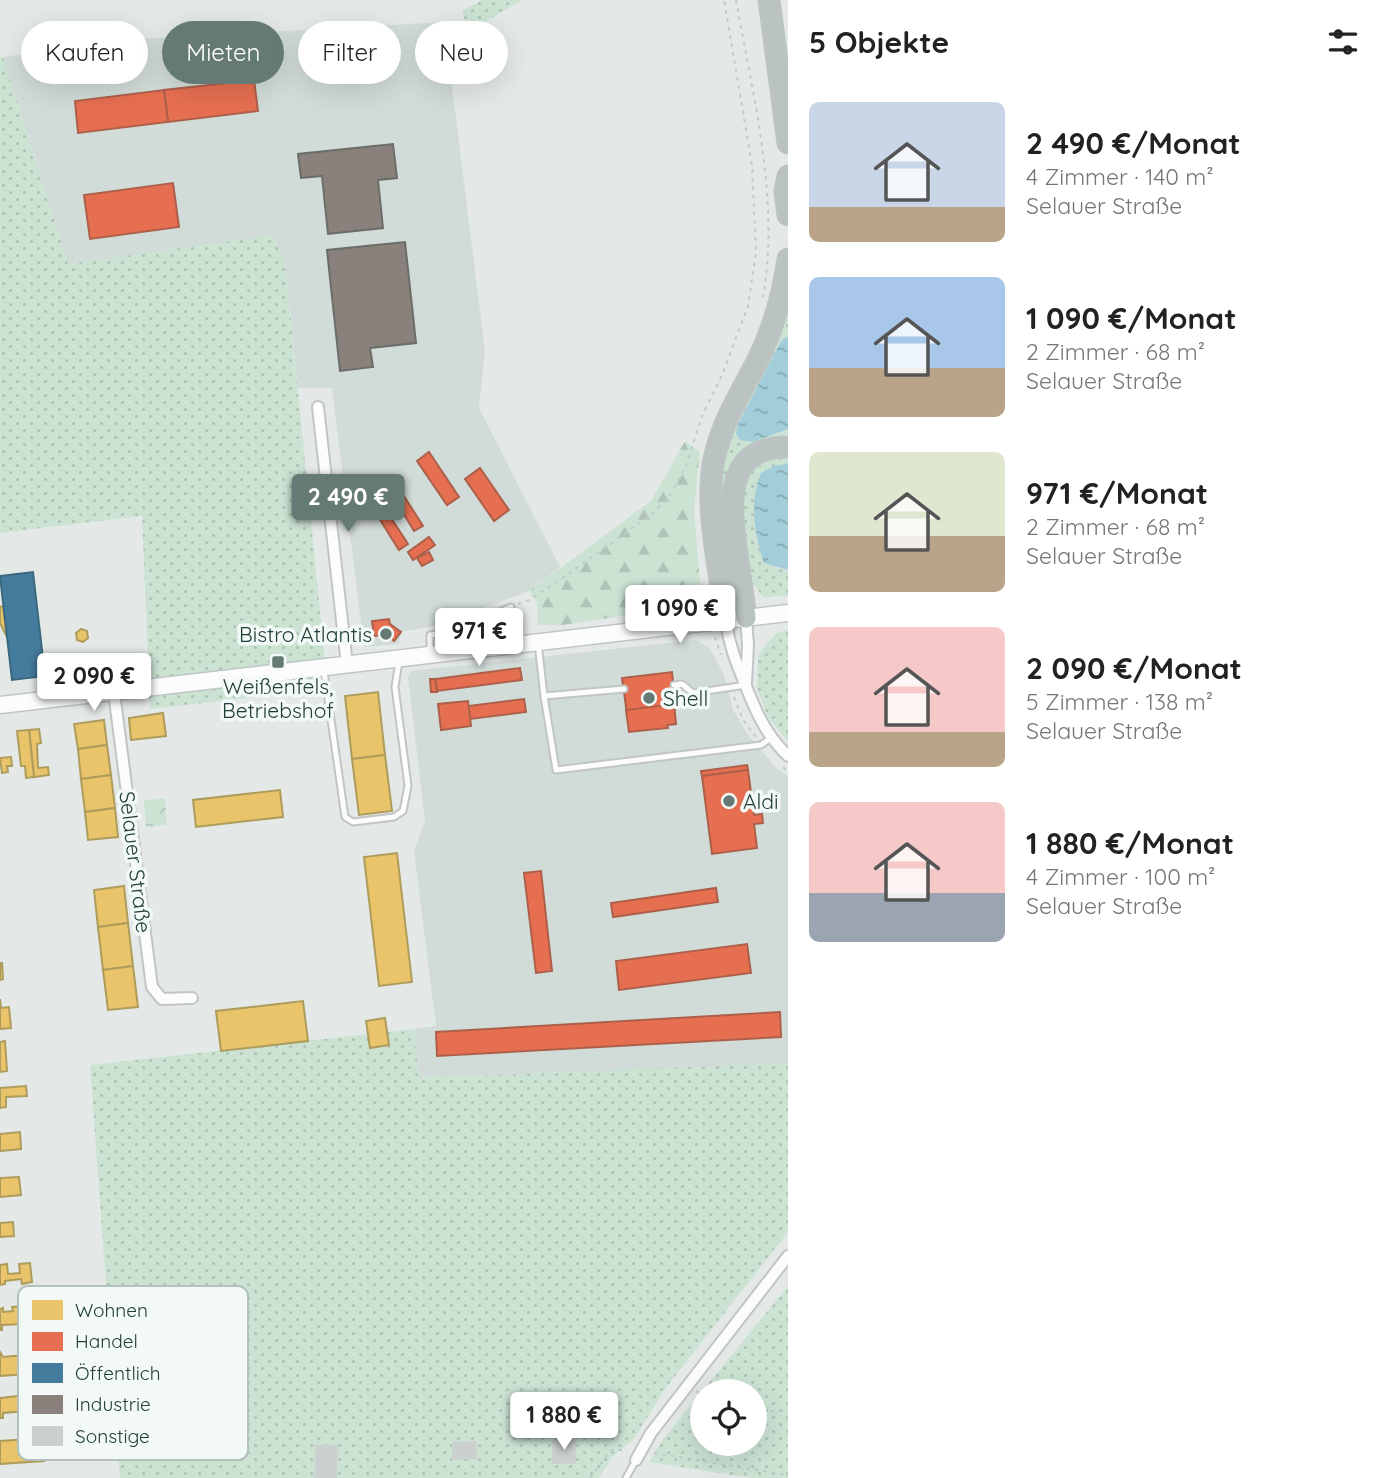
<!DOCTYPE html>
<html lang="de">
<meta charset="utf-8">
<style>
body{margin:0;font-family:Quicksand,sans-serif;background:#f2f2f2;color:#222;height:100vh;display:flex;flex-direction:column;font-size:26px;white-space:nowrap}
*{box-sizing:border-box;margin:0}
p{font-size:23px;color:#767676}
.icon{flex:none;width:38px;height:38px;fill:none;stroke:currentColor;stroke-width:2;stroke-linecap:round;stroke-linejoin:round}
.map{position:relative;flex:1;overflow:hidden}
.sheet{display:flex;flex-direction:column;background:#fff;width:595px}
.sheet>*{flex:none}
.hud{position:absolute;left:21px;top:21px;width:662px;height:63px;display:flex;gap:14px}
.buttons{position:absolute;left:690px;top:1379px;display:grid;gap:14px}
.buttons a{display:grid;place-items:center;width:77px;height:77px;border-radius:50%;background:#fff;box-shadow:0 7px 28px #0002;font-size:35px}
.price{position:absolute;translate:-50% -60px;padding:0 16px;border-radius:7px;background:#fff;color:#222;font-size:23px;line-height:46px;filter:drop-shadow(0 2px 4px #0008)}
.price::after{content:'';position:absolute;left:50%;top:42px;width:21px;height:16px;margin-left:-10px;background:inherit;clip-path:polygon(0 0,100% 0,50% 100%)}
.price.selected{background:#657a75;color:#fff}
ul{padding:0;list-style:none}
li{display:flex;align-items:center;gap:21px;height:175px;padding:0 21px}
li span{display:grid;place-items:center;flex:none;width:196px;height:140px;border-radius:10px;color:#555}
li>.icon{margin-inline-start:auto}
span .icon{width:84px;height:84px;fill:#fffc;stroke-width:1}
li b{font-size:30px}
h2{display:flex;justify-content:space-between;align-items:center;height:84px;padding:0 21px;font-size:30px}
.chip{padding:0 24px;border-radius:32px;background:#fff;box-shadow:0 7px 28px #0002;font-size:24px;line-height:63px}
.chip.selected{background:#657a75;color:#fff}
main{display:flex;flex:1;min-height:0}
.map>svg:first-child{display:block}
.built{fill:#d1dbd7}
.grass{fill:url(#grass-dots);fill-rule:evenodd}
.forest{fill:url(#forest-firs)}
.park{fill:url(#park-crowns)}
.water{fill:url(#water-ripples)}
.homes{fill:#e9c46a;stroke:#ad9c5b;stroke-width:2}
.shops{fill:#e76f51;stroke:#ac604a;stroke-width:2}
.public{fill:#457b9d;stroke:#3a697f;stroke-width:2}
.industry{fill:#8a817c;stroke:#6a6d68;stroke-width:2}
.building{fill:#cbd0ce;stroke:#ccd2d0;stroke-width:2}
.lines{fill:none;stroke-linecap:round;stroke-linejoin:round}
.lane-casing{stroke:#c1c6c4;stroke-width:9}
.street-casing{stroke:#c1c6c4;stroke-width:14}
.secondary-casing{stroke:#bfc7c4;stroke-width:19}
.highway-casing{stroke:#bcc5c3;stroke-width:23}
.path{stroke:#c1cac7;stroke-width:2;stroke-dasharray:3.5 5;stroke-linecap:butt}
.lane{stroke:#fbfcfb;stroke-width:5}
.street{stroke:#fbfcfb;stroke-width:10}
.secondary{stroke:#fbfcfb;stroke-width:16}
.highway{stroke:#bac3c1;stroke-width:19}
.poi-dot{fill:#657a75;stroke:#f2f9f6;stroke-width:2.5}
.labels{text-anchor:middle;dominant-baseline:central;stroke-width:7;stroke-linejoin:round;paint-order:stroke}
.poi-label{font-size:21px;fill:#213e38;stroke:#f2f9f6;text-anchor:start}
.street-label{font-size:21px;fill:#213e38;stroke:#f2f9f6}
.key{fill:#f2f9f6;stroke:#b3c1bd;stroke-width:2}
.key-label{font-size:19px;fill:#213e38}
</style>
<main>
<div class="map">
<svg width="788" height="1478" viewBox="0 0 788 1478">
<defs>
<pattern id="grass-dots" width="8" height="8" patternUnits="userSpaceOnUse" patternTransform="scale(1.75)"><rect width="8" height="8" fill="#cce3d4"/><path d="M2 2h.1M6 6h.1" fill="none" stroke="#afc4b7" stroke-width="1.8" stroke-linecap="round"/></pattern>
<pattern id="forest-firs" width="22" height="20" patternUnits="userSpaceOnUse" patternTransform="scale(1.75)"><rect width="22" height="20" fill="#cce3d4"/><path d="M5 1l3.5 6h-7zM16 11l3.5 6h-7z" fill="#afc4b7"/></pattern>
<pattern id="park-crowns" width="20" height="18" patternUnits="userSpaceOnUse" patternTransform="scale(1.75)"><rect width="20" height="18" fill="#cce3d4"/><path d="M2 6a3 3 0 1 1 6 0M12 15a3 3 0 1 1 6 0" fill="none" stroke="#afc4b7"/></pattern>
<pattern id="water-ripples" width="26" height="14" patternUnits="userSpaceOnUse" patternTransform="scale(1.75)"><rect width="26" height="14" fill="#a3ced9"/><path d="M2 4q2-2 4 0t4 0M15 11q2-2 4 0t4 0" fill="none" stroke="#84a9b1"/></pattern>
</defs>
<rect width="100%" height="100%" fill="#e4e9e7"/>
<g class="built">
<polygon points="444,22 485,351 479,408 560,567 529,591 434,626 401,632 399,644 364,647 332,388 298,388 285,263 68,264 3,57 140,39"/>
<polygon points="696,640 710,648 724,675 733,710 749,736 776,768 788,776 788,1064 419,1078 414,1029 436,1026 414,851 425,821 408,677 411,671"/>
</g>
<g class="grass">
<polygon points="482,0 522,0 468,32 462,11"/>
<polygon points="3,57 68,264 274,235 285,263 328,689 150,709 142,516 0,533 0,58"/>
<path d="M788,309v28l-7,4 -44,85 15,16 36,-13v10c-47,19 -66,16 -64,74 -24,-44 37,-137 55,-178 4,-8 6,-17 9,-26z"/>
<polygon points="776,457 788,457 788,463 774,466 777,568 788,570 788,596 763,597 750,580 741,505 747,478 757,466"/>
<polygon points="788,630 788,742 768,717 757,689 758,655 776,633"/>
<polygon points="414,1029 419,1078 788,1063 788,1232 665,1389 634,1439 613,1456 599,1478 120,1478 90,1065"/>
<path d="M788,1286v192h-36l-103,-16 14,-23zM702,1391h52v53h-52z"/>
</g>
<polygon class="forest" points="685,441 700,452 694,509 701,596 694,605 563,625 538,625 537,602 529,591 651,501"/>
<polygon class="park" points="165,798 167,825 146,827 144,800"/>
<g class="water">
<polygon points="786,337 788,337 788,429 752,442 740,440 736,434 737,426 781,341"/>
<path d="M788,463v107l-24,-7c-10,-29 -15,-61 -3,-90l13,-7z"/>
</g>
<g class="homes">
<polygon points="3,606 7,637 0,623 0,607"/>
<polygon points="81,629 87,631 88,638 83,642 77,640 76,633"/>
<polygon points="378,692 385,755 352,759 345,696"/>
<polygon points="163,713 166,736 131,740 129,718"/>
<polygon points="104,720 107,745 78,749 74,724"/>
<polygon points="39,729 41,743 37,744 38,768 48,767 49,775 34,777 29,730"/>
<polygon points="29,730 34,777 26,778 25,766 21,766 17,731"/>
<polygon points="107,745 111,775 81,779 78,749"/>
<polygon points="385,755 392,811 359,815 352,759"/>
<polygon points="11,757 12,766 7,766 8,772 2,773 0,758"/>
<polygon points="111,775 115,808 85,812 81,779"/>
<polygon points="280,790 283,817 196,827 193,800"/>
<polygon points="115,808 118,837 88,840 85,812"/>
<polygon points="397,853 412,982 379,986 364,857"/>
<polygon points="124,886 128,923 98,927 94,890"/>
<polygon points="128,923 133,966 103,970 98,927"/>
<polygon points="0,963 2,963 3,979 0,980"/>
<polygon points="133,966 138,1007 108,1010 103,970"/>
<polygon points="0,999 1,1008 9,1007 11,1028 0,1029"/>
<polygon points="303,1001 308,1041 221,1051 216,1011"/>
<polygon points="385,1018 389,1045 370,1048 366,1021"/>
<polygon points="5,1041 7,1071 0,1072 0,1042"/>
<polygon points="26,1086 27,1096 6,1097 6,1107 0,1108 0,1088"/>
<polygon points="20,1132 21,1149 0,1151 0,1134"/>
<polygon points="19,1177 21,1195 0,1197 0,1178"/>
<polygon points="13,1222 14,1236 0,1237 0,1223"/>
<polygon points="30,1263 32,1282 22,1284 21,1279 5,1281 5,1284 0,1285 0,1265 7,1264 8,1274 20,1273 19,1264"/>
<polygon points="32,1306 33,1316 36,1316 38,1339 24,1340 23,1324 2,1325 2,1330 0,1330 0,1309 3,1308 3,1312 13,1311 12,1307"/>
<polygon points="41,1348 42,1359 54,1358 55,1372 0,1376 0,1352 3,1357 24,1355 24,1350"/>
<polygon points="26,1395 28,1398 47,1396 49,1415 28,1417 27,1411 3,1413 3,1418 0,1418 0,1398"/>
<polygon points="42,1438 44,1461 0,1464 0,1441"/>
</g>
<g class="shops">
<polygon points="254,80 258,111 168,122 164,90"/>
<polygon points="164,90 168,122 78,133 75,101"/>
<polygon points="173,183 179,227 90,239 84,195"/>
<polygon points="429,452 459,497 447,505 417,461"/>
<polygon points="480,468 509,510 494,521 465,479"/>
<polygon points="367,481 408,544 399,550 359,486"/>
<polygon points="402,493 423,526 414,531 394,498"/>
<polygon points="429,537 435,545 413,560 408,552"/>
<polygon points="429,552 433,560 422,566 417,558"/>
<polygon points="389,619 390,624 401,632 394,641 387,635 374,636 372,621"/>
<polygon points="520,668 522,680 437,691 435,679"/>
<polygon points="672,672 676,709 627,714 622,678"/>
<polygon points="430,679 435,679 437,692 431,692"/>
<polygon points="524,699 526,712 470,719 468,706"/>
<polygon points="468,701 471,726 441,730 438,704"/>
<polygon points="674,704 676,724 667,725 668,728 629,732 626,710"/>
<polygon points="747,765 748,770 702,776 701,771"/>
<polygon points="748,770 754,815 762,814 763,823 754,824 757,848 712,854 702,776"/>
<polygon points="541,871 552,971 536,973 524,873"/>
<polygon points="716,888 718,902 613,917 611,903"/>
<polygon points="747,944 751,973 619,990 616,961"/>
<polygon points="780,1012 781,1037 437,1056 436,1032"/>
</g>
<polygon class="public" points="33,572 45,676 12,680 0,576"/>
<g class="industry">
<polygon points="393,144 397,178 378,180 383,228 328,234 322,176 301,178 298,154"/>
<polygon points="405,242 416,343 370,348 373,367 340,371 327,250"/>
</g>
<g class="building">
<rect x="553" y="1441" width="22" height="22"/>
<polygon points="476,1442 476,1458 453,1459 453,1443"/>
<polygon points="316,1446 337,1446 336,1478 315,1478"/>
</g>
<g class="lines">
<defs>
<g id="lane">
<polyline points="538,643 544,696 624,689"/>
<polyline points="430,654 430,635 453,632 511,607"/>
<polyline points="324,671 345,817 353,822 394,817 403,811 408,786 395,687 399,661"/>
<polyline points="674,685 682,684 693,693 746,685"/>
<polyline points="544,696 556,770 761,745 772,737"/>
<polyline points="626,1478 636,1460"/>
</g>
<g id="street">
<polyline points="318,407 347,665"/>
<polyline points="746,618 748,645 746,682"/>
<path d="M726,621c3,24 10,41 19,63 11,28 21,51 43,72"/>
<polyline points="114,692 152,987 162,999 192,998"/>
<polyline points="636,1460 651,1433 788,1256"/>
</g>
<polyline id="secondary" points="0,705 788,613"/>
<g id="highway">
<polyline points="769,0 788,143"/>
<polyline points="788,176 785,191 788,215"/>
<path d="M746,618c-3,-21 -6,-43 -9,-64 -6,-46 -16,-107 51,-107"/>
<path d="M726,621c-6,-50 -23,-119 -11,-166 8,-34 26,-63 42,-93 16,-33 26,-67 31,-103"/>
</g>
</defs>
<use href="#lane" class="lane-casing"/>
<use href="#street" class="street-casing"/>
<use href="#secondary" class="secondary-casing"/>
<use href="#highway" class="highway-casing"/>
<g class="path">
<path d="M736,0c17,97 44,198 27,297"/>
<polyline points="518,604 529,600 560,580 649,516 668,499 686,466 702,416 723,373 748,306 756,252 752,165 724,0"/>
<polyline points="715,637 721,655"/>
<polyline points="734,697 743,720 756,737"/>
<polyline points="783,767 788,772"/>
<polyline points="696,1391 702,1395"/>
<polyline points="754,1411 788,1411"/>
<polyline points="654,1453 788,1475"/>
<polyline points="590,1478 611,1450 627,1450"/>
</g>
<use href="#lane" class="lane"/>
<use href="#street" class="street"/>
<use href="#secondary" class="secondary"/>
<use href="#highway" class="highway"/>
</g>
<g class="poi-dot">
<circle cx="386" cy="634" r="7"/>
<rect x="271" y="655" width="14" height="14" rx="3.5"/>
<circle cx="649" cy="698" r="7"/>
<circle cx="729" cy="801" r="7"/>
</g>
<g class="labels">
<g class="poi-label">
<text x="372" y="634" text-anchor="end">Bistro Atlantis</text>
<text x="278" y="686" text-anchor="middle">Weißenfels,<tspan x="278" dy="24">Betriebshof</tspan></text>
<text x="663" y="698">Shell</text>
<text x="743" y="801">Aldi</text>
</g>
<g class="street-label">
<text transform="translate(136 862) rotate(83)">Selauer Straße</text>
</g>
</g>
<rect x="18" y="1286" width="230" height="174" rx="10" class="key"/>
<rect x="32" y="1300" width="31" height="20" fill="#e9c46a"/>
<rect x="32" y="1332" width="31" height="19" fill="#e76f51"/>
<rect x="32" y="1363" width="31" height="20" fill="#457b9d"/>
<rect x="32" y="1395" width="31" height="19" fill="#8a817c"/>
<rect x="32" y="1426" width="31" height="20" fill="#cbd0ce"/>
<g class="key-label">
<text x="75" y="1317">Wohnen</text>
<text x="75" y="1348">Handel</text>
<text x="75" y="1380">Öffentlich</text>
<text x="75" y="1411">Industrie</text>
<text x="75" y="1443">Sonstige</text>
</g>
</svg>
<div class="buttons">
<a><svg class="icon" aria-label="locate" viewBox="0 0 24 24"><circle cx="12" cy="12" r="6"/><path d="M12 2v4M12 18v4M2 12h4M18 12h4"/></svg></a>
</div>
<b class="price selected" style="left:348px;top:534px">2 490 €</b>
<b class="price" style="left:680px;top:645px">1 090 €</b>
<b class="price" style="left:479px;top:668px">971 €</b>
<b class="price" style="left:94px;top:713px">2 090 €</b>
<b class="price" style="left:564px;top:1452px">1 880 €</b>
<div class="hud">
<a class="chip">Kaufen</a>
<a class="chip selected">Mieten</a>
<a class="chip">Filter</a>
<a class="chip">Neu</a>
</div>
</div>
<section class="sheet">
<h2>5 Objekte<svg class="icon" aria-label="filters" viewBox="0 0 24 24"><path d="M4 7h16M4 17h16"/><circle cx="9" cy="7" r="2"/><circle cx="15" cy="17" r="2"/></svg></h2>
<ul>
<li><span style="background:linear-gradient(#c9d6e8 75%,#b9a48a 0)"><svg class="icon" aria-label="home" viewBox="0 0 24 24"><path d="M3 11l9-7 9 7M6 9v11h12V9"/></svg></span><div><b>2 490 €/Monat</b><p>4 Zimmer · 140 m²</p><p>Selauer Straße</p></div></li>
<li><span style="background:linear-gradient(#a9c7e8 65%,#b9a48a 0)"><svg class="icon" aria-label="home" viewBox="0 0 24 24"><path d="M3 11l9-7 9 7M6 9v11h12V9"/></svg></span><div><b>1 090 €/Monat</b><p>2 Zimmer · 68 m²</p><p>Selauer Straße</p></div></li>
<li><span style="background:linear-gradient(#dfe7d0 60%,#b9a48a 0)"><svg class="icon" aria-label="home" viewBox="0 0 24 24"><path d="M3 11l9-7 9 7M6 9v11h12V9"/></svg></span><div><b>971 €/Monat</b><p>2 Zimmer · 68 m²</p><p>Selauer Straße</p></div></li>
<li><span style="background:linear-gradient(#f6c9c9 75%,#b9a48a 0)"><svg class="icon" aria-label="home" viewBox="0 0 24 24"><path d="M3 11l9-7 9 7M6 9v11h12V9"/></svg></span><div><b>2 090 €/Monat</b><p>5 Zimmer · 138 m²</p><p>Selauer Straße</p></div></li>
<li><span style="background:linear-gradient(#f6c9c9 65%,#9aa5b1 0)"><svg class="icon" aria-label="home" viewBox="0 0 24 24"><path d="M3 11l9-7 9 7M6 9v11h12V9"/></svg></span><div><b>1 880 €/Monat</b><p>4 Zimmer · 100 m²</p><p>Selauer Straße</p></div></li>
</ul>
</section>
</main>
